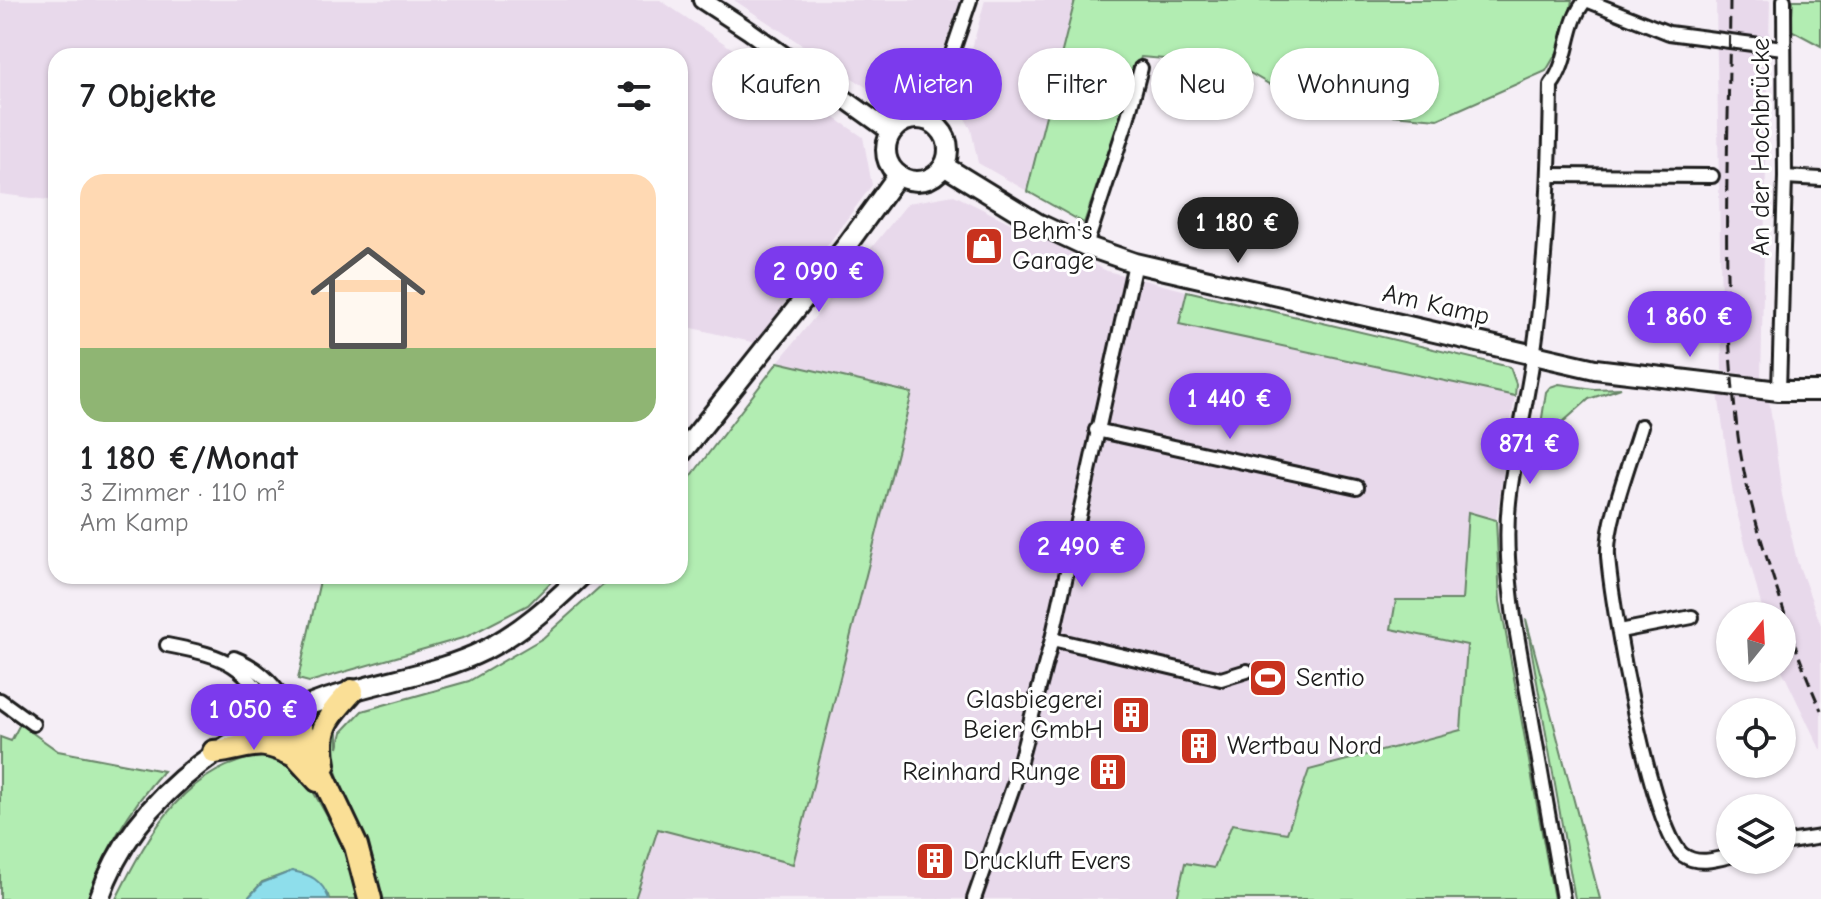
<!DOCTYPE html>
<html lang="de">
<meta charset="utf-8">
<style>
body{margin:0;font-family:"Comic Neue",sans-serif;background:#f2f2f2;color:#202124;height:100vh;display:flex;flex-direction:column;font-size:30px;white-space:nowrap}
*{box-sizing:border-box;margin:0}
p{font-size:26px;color:#757577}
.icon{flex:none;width:44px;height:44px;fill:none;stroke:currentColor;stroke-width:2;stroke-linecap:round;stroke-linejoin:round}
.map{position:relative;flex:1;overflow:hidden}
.sheet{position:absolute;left:48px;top:48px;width:640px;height:536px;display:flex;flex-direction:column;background:#fff;border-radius:24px;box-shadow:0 2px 6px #0004}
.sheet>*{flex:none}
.hud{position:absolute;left:712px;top:48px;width:760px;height:72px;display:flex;gap:16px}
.needle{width:52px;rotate:18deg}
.tools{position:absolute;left:1716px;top:602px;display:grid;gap:16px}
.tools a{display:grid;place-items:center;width:80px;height:80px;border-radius:50%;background:#fff;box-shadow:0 2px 6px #0004;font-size:40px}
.price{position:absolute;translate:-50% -68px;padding:0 18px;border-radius:28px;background:#7c3aed;color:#fff;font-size:26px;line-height:52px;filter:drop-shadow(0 2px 4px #0008)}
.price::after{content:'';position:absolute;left:50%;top:48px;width:24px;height:18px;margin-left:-12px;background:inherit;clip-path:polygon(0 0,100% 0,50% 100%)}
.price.active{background:#222;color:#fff}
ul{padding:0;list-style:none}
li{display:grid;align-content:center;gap:16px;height:424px;padding:0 32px}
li+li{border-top:2px solid #e0e0e0}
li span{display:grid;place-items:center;height:248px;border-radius:24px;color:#555}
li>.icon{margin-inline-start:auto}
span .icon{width:144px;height:144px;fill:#fffc;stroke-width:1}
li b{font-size:34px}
h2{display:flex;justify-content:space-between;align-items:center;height:96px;padding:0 32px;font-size:34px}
.tag{padding:0 28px;border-radius:36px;background:#fff;box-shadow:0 2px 6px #0004;font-size:28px;line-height:72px}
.tag.active{background:#7c3aed;color:#fff}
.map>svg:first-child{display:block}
.built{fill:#e8d9eb}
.green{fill:#b2edb2;stroke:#678467;stroke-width:2}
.water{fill:#8edeeb;stroke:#609098;stroke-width:2}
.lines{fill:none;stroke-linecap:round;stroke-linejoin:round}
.minor-casing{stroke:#1c1c1c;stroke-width:18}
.tertiary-casing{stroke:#1c1c1c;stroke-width:22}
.secondary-casing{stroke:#1c1c1c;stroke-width:24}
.trunk-casing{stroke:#1c1c1c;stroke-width:28}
.minor{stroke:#fff;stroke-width:12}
.tertiary{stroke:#fff;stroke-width:16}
.secondary{stroke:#fff;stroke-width:18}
.trunk{stroke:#fadf96;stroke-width:22}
.rail{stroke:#1c1c1c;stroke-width:3;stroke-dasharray:12 6;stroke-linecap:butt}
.labels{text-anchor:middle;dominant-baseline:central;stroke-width:6;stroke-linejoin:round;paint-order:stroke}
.street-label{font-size:26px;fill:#1c1c1c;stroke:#fff}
.poi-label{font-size:26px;fill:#1c1c1c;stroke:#fff;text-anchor:start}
</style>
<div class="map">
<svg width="1821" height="899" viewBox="0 0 1821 899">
<rect width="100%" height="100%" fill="#f5eef6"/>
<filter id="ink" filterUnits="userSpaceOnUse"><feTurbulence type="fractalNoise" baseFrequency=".0125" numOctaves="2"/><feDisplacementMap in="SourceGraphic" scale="16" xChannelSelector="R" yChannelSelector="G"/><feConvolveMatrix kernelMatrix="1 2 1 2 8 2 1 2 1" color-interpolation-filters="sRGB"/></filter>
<g filter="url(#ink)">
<g class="built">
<polygon points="0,0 660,0 863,137 872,185 755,343 680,325 680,56 56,56 56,201 0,194"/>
<polygon points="734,0 961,0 928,90 884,99"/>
<polygon points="985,0 1075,0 1027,191 978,163 971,129 957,105"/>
<polygon points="1716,0 1770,0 1761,377 1722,371"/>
<polygon points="954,195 1107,271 1187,291 1180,324 1515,396 1496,520 1468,513 1463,600 1396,600 1391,628 1467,645 1461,730 1309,770 1287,833 1214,868 1185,863 1177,899 635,899 658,829 792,864 911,393 778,362 908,203"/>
<polygon points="1718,394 1769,399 1782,495 1797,561 1821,625 1821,751 1781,668 1782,616 1764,616 1734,501"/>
</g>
<g class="green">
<polygon points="1075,0 1572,0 1566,37 1546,71 1438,119 1310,108 1236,65 1141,57 1084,223 1027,191"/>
<polygon points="1793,0 1821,0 1821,46 1791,30"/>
<polygon points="1187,291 1510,367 1516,384 1515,396 1179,324"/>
<polygon points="778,362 912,393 793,864 658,829 635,899 378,899 331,756 331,730 338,732 338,748 342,732 362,711 469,681 543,638 612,576 680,576 680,491"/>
<polygon points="1559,384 1594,389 1621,388 1589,399 1538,444 1546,392 1550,387"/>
<polygon points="1468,512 1496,520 1500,601 1554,899 1177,899 1185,863 1214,868 1232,824 1287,833 1309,770 1461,730 1467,645 1391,629 1396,600 1462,600"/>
<polygon points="321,576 557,576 528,605 466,637 309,682 298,679"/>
<polygon points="1526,619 1600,899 1575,899"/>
<path d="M20,724l38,27 105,20c-33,37 -59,81 -75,128h-88v-162l11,4z"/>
<path d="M270,755l31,15 48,85 12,44h-32l-1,-4 -36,-24 -30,11 -15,17h-131c34,-68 71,-136 154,-144z"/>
</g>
<path class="water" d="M292,871c18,3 30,9 37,28h-82l15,-16z"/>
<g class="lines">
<defs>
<g id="minor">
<polyline points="929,121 970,0"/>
<polyline points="1549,175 1712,176"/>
<polyline points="1785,177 1821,179"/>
<polyline points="1086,246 1127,120 1141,68"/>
<polyline points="1779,391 1785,177 1784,0"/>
<path d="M1641,426c-10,34 -35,97 -33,130 3,47 43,274 75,299 14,10 32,5 47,1"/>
<polyline points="1096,430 1357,487"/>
<polyline points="1620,631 1692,617"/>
<polyline points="1052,639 1221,679 1247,671"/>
<path d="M167,645c62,12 77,18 109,73"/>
<path d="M234,658c28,11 42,29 58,53"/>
<polyline points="0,700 33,724"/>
<polyline points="1782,843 1821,837"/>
<polyline points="974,899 1014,784 1052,639 1135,263"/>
<path d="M1563,899l-49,-282c-5,-38 -9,-76 -5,-115 5,-48 17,-96 24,-144 13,-90 17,-183 18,-273 20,-26 14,-62 35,-85l83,33 114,15"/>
</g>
<polyline id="tertiary" points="702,0 748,30 891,132"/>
<g id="secondary">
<circle cx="917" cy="150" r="31"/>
<polyline points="944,166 1037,223 1086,246 1135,263 1595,369 1779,391 1821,391"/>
<polyline points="680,455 847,245 898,175"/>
<path d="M99,899c37,-111 146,-178 253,-208 44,-13 91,-20 133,-41 37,-19 67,-46 96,-74"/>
</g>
<g id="trunk">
<polyline points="292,711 356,846 370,899"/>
<polyline points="276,718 296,756 318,780"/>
<path d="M214,752c40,-5 42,-16 82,4"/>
<path d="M324,764c-7,-36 4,-47 28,-73"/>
</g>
</defs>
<use href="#minor" class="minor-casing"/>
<use href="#tertiary" class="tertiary-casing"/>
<use href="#secondary" class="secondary-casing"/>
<use href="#trunk" class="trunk-casing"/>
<use href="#minor" class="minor"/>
<use href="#tertiary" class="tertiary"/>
<use href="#secondary" class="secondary"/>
<use href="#trunk" class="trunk"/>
<path class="rail" d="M1730,0c-1,138 -10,282 6,419 6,61 24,119 43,177 12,38 25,77 42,114"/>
</g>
</g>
<defs>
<symbol id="shop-square" viewBox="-11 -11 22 22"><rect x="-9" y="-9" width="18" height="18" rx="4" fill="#c8321e" stroke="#fff"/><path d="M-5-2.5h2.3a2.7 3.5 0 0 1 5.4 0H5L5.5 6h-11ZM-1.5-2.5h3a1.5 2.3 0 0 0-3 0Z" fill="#fff"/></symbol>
<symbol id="stadium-square" viewBox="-11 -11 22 22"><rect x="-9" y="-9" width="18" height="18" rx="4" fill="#c8321e" stroke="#fff"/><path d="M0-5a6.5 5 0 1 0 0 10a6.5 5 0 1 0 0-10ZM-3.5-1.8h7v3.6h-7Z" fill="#fff"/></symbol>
<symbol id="building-square" viewBox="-11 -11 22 22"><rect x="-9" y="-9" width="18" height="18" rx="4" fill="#c8321e" stroke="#fff"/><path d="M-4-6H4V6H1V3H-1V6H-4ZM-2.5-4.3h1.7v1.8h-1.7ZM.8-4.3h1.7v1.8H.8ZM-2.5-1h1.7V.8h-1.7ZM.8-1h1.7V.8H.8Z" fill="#fff"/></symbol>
</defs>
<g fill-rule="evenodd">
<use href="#shop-square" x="962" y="224" width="44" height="44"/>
<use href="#stadium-square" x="1246" y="656" width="44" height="44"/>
<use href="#building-square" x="1109" y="693" width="44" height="44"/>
<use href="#building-square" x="1177" y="724" width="44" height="44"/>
<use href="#building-square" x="1086" y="750" width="44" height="44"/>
<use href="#building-square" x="913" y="839" width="44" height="44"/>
</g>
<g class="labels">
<g class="street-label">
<text transform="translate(1761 147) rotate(-90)">An der Hochbrücke</text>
<text transform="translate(1436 305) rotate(13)">Am Kamp</text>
</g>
<g class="poi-label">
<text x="1012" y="231">Behm's<tspan x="1012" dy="30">Garage</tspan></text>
<text x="1296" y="678">Sentio</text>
<text x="1103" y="700" text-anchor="end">Glasbiegerei<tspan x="1103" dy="30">Beier GmbH</tspan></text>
<text x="1227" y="746">Wertbau Nord</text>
<text x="1080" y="772" text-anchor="end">Reinhard Runge</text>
<text x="963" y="861">Druckluft Evers</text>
</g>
</g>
</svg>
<div class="tools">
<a><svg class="needle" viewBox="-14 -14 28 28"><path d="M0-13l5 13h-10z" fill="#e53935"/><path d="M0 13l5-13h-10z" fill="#757577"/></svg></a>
<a><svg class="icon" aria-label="locate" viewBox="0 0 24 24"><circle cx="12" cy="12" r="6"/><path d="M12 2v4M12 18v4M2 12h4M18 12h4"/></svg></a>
<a><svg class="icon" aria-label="layers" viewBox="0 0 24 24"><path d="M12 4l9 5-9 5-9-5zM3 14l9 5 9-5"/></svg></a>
</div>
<b class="price active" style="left:1238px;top:265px">1 180 €</b>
<b class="price" style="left:819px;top:314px">2 090 €</b>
<b class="price" style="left:1690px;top:359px">1 860 €</b>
<b class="price" style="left:1230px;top:441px">1 440 €</b>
<b class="price" style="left:1530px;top:486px">871 €</b>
<b class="price" style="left:1082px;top:589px">2 490 €</b>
<b class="price" style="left:254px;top:752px">1 050 €</b>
<div class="hud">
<a class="tag">Kaufen</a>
<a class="tag active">Mieten</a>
<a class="tag">Filter</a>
<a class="tag">Neu</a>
<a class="tag">Wohnung</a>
</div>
<section class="sheet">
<h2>7 Objekte<svg class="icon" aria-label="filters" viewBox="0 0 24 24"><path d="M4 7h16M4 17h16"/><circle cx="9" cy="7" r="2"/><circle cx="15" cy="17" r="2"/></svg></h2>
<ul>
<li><span style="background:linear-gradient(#ffd9b3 70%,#8fb573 0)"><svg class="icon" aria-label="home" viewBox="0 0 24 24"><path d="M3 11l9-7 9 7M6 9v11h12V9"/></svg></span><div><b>1 180 €/Monat</b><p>3 Zimmer · 110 m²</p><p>Am Kamp</p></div></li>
</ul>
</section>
</div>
